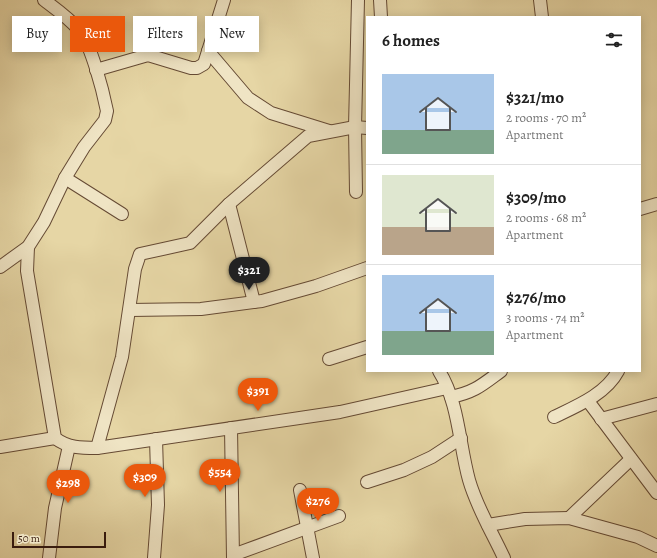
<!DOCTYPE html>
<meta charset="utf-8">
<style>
body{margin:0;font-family:Alegreya,serif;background:#f2f2f2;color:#222;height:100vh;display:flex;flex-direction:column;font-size:15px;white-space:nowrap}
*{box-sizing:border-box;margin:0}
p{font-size:13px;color:#767676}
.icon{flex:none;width:22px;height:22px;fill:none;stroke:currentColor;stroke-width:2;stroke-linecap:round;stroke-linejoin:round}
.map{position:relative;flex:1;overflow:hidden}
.panel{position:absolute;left:366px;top:16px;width:275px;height:356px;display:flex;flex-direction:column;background:#fff;border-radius:0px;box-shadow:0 2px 10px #0003}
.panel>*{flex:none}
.hud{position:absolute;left:12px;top:16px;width:294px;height:36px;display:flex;gap:8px}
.scale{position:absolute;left:12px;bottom:10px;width:94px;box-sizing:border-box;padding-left:4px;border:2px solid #3a1c0e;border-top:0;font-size:11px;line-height:14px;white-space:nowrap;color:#3a1c0e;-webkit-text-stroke:3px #efe4c4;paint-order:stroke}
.price{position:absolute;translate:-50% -34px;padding:0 9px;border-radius:14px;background:#ea580c;color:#fff;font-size:13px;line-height:26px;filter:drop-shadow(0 1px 2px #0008)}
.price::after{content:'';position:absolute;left:50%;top:24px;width:12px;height:9px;margin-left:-6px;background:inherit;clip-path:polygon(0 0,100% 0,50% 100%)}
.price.on{background:#222;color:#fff}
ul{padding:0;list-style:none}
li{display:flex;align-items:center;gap:12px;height:100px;padding:0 16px}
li+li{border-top:1px solid #e0e0e0}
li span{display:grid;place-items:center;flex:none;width:112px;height:80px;border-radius:0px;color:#555}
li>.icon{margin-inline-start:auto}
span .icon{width:48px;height:48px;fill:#fffc;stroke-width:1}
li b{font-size:17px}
h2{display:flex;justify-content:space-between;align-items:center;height:48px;padding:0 16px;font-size:17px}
.pill{padding:0 14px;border-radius:0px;background:#fff;box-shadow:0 2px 10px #0003;font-size:14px;line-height:36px}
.pill.on{background:#ea580c;color:#fff}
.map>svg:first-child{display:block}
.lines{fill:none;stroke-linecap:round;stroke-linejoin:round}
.street-casing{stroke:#654a34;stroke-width:14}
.street{stroke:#efe4c4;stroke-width:12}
</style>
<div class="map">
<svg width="657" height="558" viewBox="0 0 657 558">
<rect width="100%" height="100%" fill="#e6d6a5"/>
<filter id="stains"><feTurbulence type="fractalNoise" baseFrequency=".005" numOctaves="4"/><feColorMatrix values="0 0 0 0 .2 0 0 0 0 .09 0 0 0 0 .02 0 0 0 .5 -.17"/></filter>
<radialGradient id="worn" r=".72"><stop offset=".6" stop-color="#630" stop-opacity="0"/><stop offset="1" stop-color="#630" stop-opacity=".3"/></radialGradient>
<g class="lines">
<defs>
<g id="street">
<polyline points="380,0 381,17"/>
<polyline points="540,0 542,17"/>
<polyline points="208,51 248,98 271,113 329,131"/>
<polyline points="96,70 148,55 191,68 197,68 204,64 224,0"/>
<polyline points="65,178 122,214"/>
<polyline points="356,192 355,127 358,0"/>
<polyline points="229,204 254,302"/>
<polyline points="640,209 657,204"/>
<path d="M28,247l-1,24 28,167c13,10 26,10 42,10l243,-36 107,-24"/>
<path d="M0,267l28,-20 16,-25 21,-44 19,-31 21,-27 2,-9c-4,-20 -16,-67 -28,-81 -10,-12 -23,-21 -35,-30"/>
<polyline points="130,310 201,309 262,301 316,286 367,268"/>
<polyline points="329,359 367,347"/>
<path d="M439,371c20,32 20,73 30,109 8,28 23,52 35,78"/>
<path d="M451,397c24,-5 31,-12 50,-26"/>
<polyline points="588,401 657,493"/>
<path d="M554,417c23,-11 52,-23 64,-46"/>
<polyline points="601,419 657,404"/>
<polyline points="231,428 233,558"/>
<polyline points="0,447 55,438"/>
<polyline points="97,448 122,357 135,269 140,254 190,243 229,204 308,136 355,127 367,128"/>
<polyline points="367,482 404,470 432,457 461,438"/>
<polyline points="300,490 313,558"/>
<polyline points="569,518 631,459"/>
<polyline points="488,525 525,519 569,518 638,537 657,546"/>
<polyline points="233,555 339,516"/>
<polyline points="49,558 55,508 69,446"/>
<polyline points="154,558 158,505 156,439"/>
</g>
</defs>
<use href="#street" class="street-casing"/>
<use href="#street" class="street"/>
</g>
<rect width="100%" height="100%" filter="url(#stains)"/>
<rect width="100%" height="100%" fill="url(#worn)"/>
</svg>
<div class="scale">50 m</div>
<b class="price on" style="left:249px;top:291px">$321</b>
<b class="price" style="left:258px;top:412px">$391</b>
<b class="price" style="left:220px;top:493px">$554</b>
<b class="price" style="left:145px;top:498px">$309</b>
<b class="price" style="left:68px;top:504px">$298</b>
<b class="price" style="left:318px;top:522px">$276</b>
<div class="hud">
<a class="pill">Buy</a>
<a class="pill on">Rent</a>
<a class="pill">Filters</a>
<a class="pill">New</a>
</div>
<section class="panel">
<h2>6 homes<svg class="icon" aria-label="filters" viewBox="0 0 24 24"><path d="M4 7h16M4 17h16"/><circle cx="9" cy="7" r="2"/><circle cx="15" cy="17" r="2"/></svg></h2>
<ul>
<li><span style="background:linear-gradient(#a9c7e8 70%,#7fa58c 0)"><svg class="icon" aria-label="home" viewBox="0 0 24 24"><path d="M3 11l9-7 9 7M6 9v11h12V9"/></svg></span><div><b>$321/mo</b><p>2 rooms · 70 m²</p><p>Apartment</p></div></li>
<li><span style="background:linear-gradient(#dfe7d0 65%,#b9a48a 0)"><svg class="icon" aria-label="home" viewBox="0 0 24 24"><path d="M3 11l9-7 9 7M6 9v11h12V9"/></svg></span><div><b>$309/mo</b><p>2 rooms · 68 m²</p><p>Apartment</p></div></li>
<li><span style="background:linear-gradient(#a9c7e8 70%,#7fa58c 0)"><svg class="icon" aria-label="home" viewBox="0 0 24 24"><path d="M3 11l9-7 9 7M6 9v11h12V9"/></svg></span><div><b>$276/mo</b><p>3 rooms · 74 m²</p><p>Apartment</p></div></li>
</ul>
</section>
</div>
